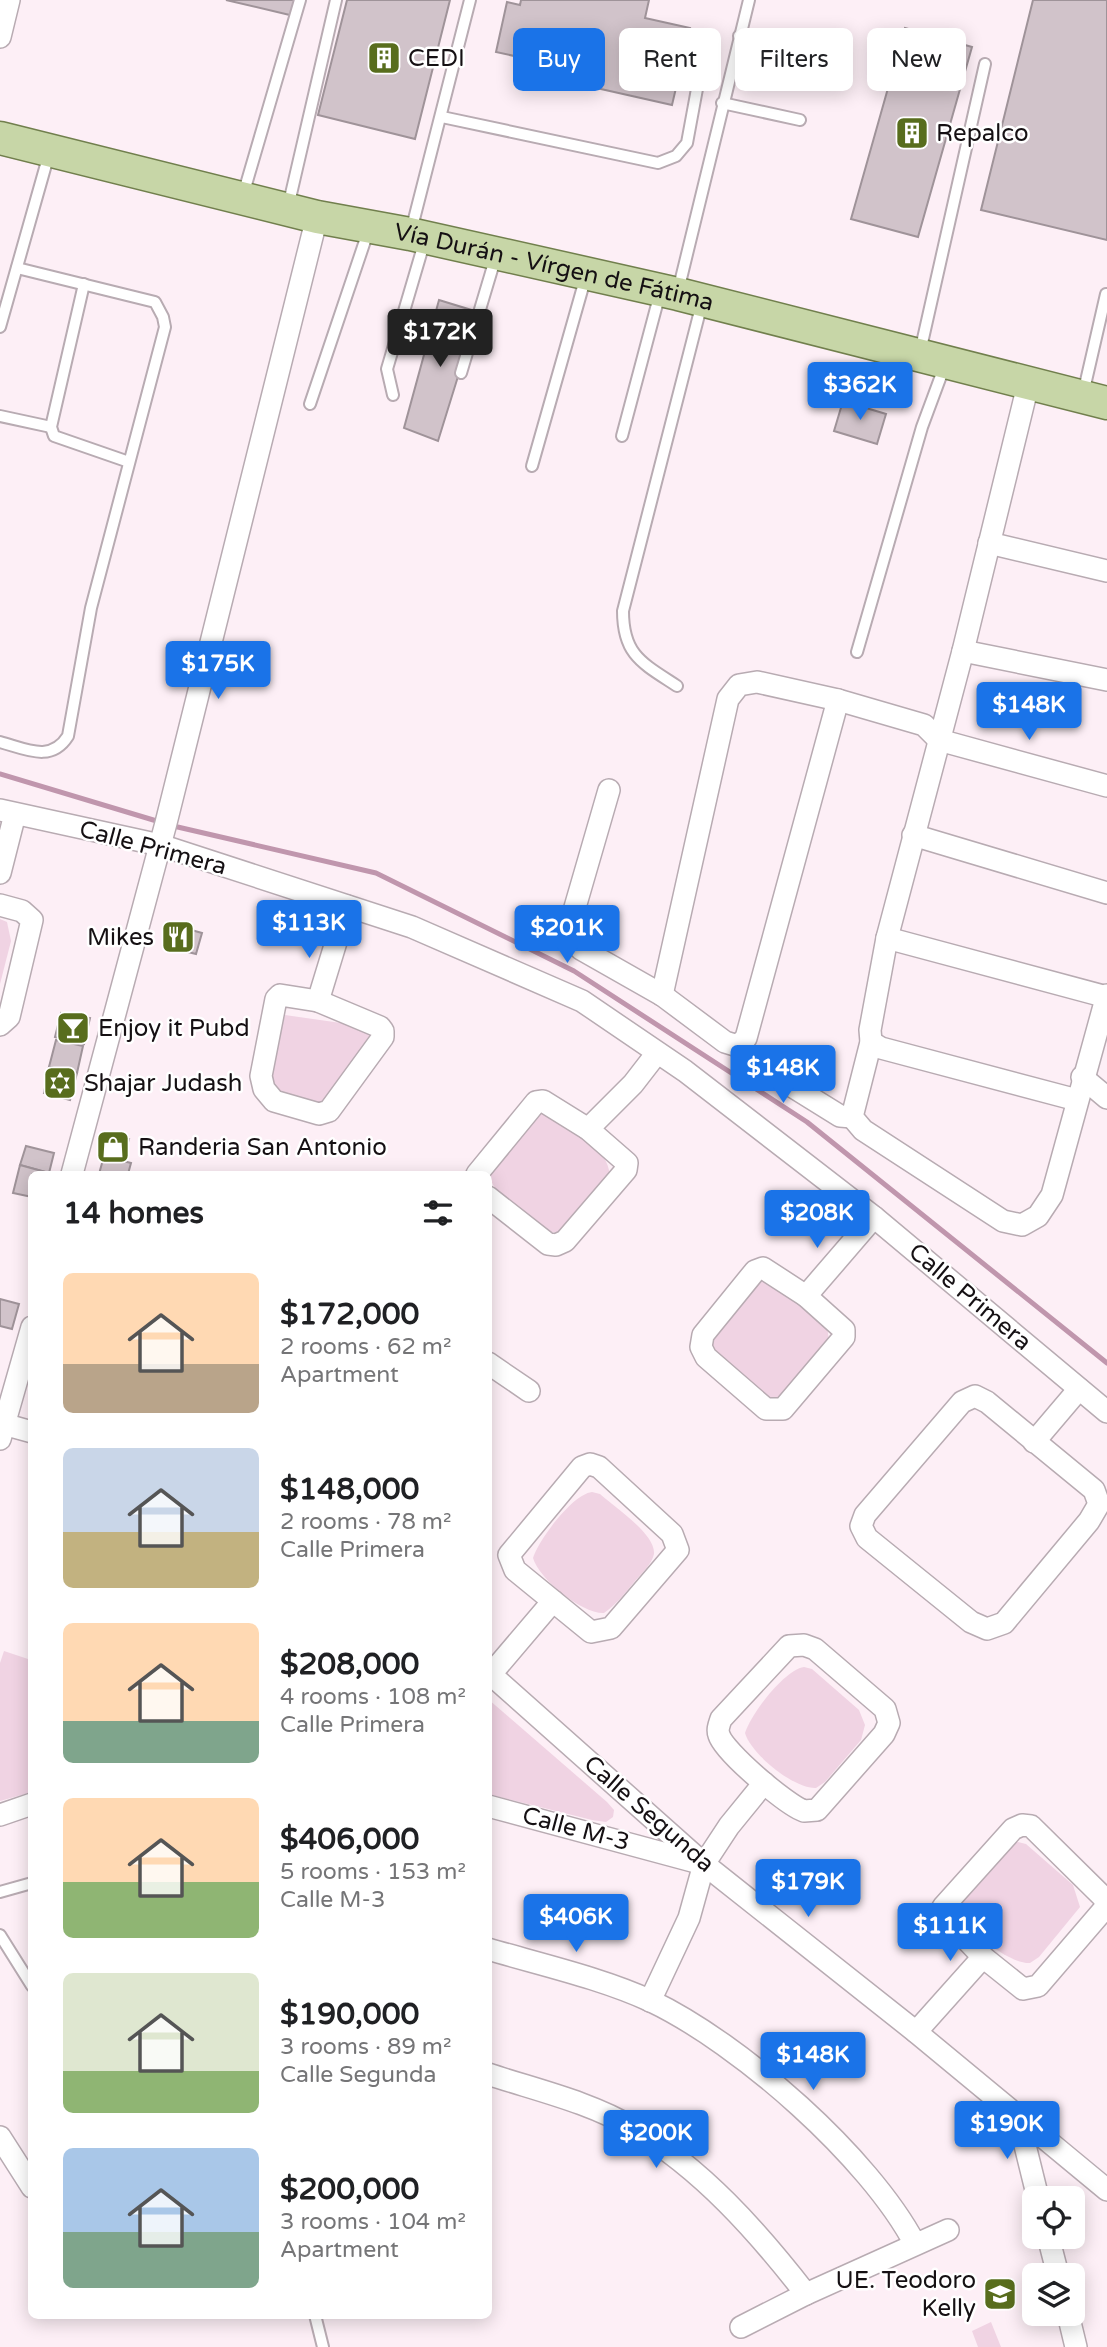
<!DOCTYPE html>
<meta charset="utf-8">
<style>
body{margin:0;font-family:"Varela Round",sans-serif;background:#f2f2f2;color:#202124;height:100vh;display:flex;flex-direction:column;font-size:26px;white-space:nowrap}
*{box-sizing:border-box;margin:0}
p{font-size:23px;color:#757577}
.icon{flex:none;width:38px;height:38px;fill:none;stroke:currentColor;stroke-width:2;stroke-linecap:round;stroke-linejoin:round}
.map{position:relative;flex:1;overflow:hidden}
.side{position:absolute;left:28px;top:1171px;width:464px;height:1148px;display:flex;flex-direction:column;background:#fff;border-radius:10px;box-shadow:0 4px 18px #0003}
.side>*{flex:none}
.guide{position:absolute;left:513px;top:28px;width:488px;height:63px;display:flex;gap:14px}
.controls{position:absolute;left:1022px;top:2186px;display:grid;gap:14px}
.controls a{display:grid;place-items:center;width:63px;height:63px;border-radius:10px;background:#fff;box-shadow:0 4px 18px #0003;font-size:35px}
.price{position:absolute;translate:-50% -60px;padding:0 16px;border-radius:7px;background:#1a73e8;color:#fff;font-size:23px;line-height:46px;filter:drop-shadow(0 2px 4px #0008)}
.price::after{content:'';position:absolute;left:50%;top:42px;width:21px;height:16px;margin-left:-10px;background:inherit;clip-path:polygon(0 0,100% 0,50% 100%)}
.price.current{background:#222;color:#fff}
ul{padding:0;list-style:none}
li{display:flex;align-items:center;gap:21px;height:175px;padding:0 35px}
li span{display:grid;place-items:center;flex:none;width:196px;height:140px;border-radius:10px;color:#555}
li>.icon{margin-inline-start:auto}
span .icon{width:84px;height:84px;fill:#fffc;stroke-width:1}
li b{font-size:30px}
h2{display:flex;justify-content:space-between;align-items:center;height:84px;padding:0 35px;font-size:30px}
.chip{padding:0 24px;border-radius:10px;background:#fff;box-shadow:0 4px 18px #0003;font-size:24px;line-height:63px}
.chip.current{background:#1a73e8;color:#fff}
.map>svg:first-child{display:block}
.green{fill:#f0d3e3}
.lines{fill:none;stroke-linecap:round;stroke-linejoin:round}
.stream{stroke:#c096ad;stroke-width:5}
.building{fill:#d1c3ca;stroke:#9f9399;stroke-width:2}
.service-casing{stroke:#b8abb2;stroke-width:14}
.minor-casing{stroke:#b8abb2;stroke-width:24}
.primary-casing{stroke:#717f4d;stroke-width:35}
.service{stroke:#fff;stroke-width:10}
.minor{stroke:#fff;stroke-width:21}
.primary{stroke:#c7d6a7;stroke-width:32}
.labels{text-anchor:middle;dominant-baseline:central;stroke-width:5;stroke-linejoin:round;paint-order:stroke}
.poi-label{font-size:24px;fill:#151013;stroke:#fff;text-anchor:start}
.street-label{font-size:24px;fill:#151013;stroke:#fff}
</style>
<div class="map">
<svg width="1107" height="2347" viewBox="0 0 1107 2347">
<rect width="100%" height="100%" fill="#fdeff6"/>
<g class="green">
<polygon points="0,919 7,922 11,941 0,984"/>
<polygon points="285,1015 362,1026 373,1041 327,1107 287,1099 269,1083"/>
<path d="M549,1111c22,17 59,35 61,65l-50,56h-11l-52,-40 -8,-15 3,-11 48,-54z"/>
<polygon points="768,1277 827,1326 829,1341 779,1398 769,1398 711,1350 712,1332 753,1281"/>
<path d="M592,1492l8,2c14,13 56,40 54,60 -2,10 -13,20 -19,27 -10,12 -19,24 -31,32 -22,1 -65,-34 -71,-55 6,-19 40,-64 59,-66z"/>
<polygon points="4,1651 31,1660 32,1792 0,1801 0,1663"/>
<path d="M804,1667l8,2 47,41 6,15 -4,15 -36,42 -9,6c-22,1 -65,-34 -71,-55 6,-19 39,-63 59,-66z"/>
<polygon points="488,1699 607,1802 614,1810 613,1817 606,1822 592,1820 488,1794"/>
<path d="M1018,1842l8,2 47,41 7,22 -41,50 -9,6c-22,1 -65,-34 -71,-55l3,-10 48,-54z"/>
<polygon points="991,2322 1001,2347 978,2347 972,2331"/>
</g>
<g class="lines">
<g class="stream">
<polyline points="0,774 160,822"/>
<polyline points="169,825 376,873 574,971 807,1122 1107,1363"/>
</g>
</g>
<g class="building">
<polygon points="226,0 298,0 294,16"/>
<polygon points="347,0 450,0 415,139 318,115"/>
<polygon points="521,0 649,0 645,18 690,28 672,105 543,76 546,63 496,52 507,2 520,5"/>
<polygon points="1033,0 1107,0 1107,240 981,210"/>
<polygon points="905,28 972,47 918,237 851,219"/>
<polygon points="439,300 478,312 438,441 404,428"/>
<polygon points="843,401 886,414 877,444 834,431"/>
<polygon points="170,924 202,933 196,954 164,946"/>
<polygon points="61,1013 90,1018 84,1044 55,1037"/>
<polygon points="56,1040 83,1046 77,1073 49,1067"/>
<polygon points="49,1067 77,1073 70,1100 44,1093"/>
<polygon points="109,1134 129,1139 123,1160 104,1156"/>
<polygon points="26,1146 54,1153 49,1173 20,1165"/>
<polygon points="104,1156 131,1163 128,1174 99,1174"/>
<polygon points="20,1165 49,1173 32,1174 32,1197 13,1193"/>
<polygon points="0,1299 19,1304 12,1329 0,1326"/>
</g>
<g class="lines">
<defs>
<g id="service">
<polyline points="739,36 766,37 818,54"/>
<polyline points="722,103 800,120"/>
<polyline points="442,117 658,163 676,156 687,143 704,51"/>
<polyline points="243,195 300,0"/>
<polyline points="288,207 336,0"/>
<polyline points="411,231 470,0"/>
<polyline points="84,284 51,427 54,436 129,462"/>
<polyline points="678,291 749,0"/>
<polyline points="0,327 49,154"/>
<polyline points="920,352 985,64"/>
<polyline points="461,373 496,256"/>
<polyline points="1083,394 1106,294"/>
<polyline points="393,395 387,369 425,240"/>
<polyline points="310,404 369,229"/>
<polyline points="0,416 51,427"/>
<polyline points="622,436 660,293"/>
<polyline points="532,466 586,276"/>
<polyline points="857,652 922,427 945,365"/>
<path d="M677,686c-35,-23 -54,-31 -54,-75l79,-308"/>
<path d="M0,742c26,7 51,21 68,-6l23,-128 74,-281 -2,-10 -8,-15 -138,-34"/>
<polyline points="0,1892 32,1883"/>
<polyline points="0,1935 32,1986"/>
<polyline points="315,2315 323,2347"/>
</g>
<g id="minor">
<polyline points="0,37 9,0"/>
<polyline points="1028,385 963,651 887,938 870,1030 871,1042 852,1117 863,1130 1003,1221 1022,1225 1038,1216 1052,1195 1107,995"/>
<polyline points="989,543 1107,571"/>
<polyline points="963,651 1107,680"/>
<polyline points="609,790 569,928 572,940 581,949 662,995 725,1042 738,1046 753,1062 840,1116 852,1117"/>
<polyline points="0,810 160,845 412,927 582,1001 685,1071 874,1217 1107,1412"/>
<polyline points="913,835 1107,893"/>
<polyline points="0,873 15,814"/>
<polyline points="0,905 22,911 32,920 9,1017 0,1025"/>
<polyline points="887,938 1107,997"/>
<polygon points="280,995 318,1001 380,1027 383,1031 383,1037 329,1111 319,1114 274,1101 264,1089 261,1076 276,999"/>
<polyline points="662,995 728,699 739,685 757,682 838,700 924,725 939,740 1107,786"/>
<polyline points="318,1001 347,906"/>
<polyline points="871,1042 881,1048 1077,1100"/>
<polyline points="738,1046 746,1038 838,700"/>
<polyline points="1082,1077 1107,1098"/>
<polyline points="588,1129 633,1084 657,1053"/>
<polyline points="72,1174 166,823 317,217"/>
<polyline points="477,1174 536,1102 543,1101 588,1129 627,1163 626,1170 565,1241 556,1245 548,1244 488,1197"/>
<polygon points="763,1268 806,1296 844,1330 844,1337 783,1409 766,1409 706,1357 701,1347 703,1335 755,1271"/>
<polyline points="806,1296 874,1217"/>
<polyline points="488,1363 529,1391"/>
<polygon points="975,1396 987,1402 1094,1490 1099,1504 1089,1521 1004,1623 987,1629 971,1622 867,1538 861,1526 865,1515 962,1402"/>
<polyline points="0,1423 32,1432"/>
<polyline points="0,1439 32,1327"/>
<polyline points="1034,1442 1079,1389"/>
<polygon points="590,1464 599,1467 672,1534 678,1550 611,1628 591,1632 515,1570 509,1555 582,1467"/>
<path d="M804,1645l11,4 70,60 4,14 -5,11 -67,76 -13,1c-17,-6 -80,-59 -85,-76 -2,-5 0,-10 2,-16l68,-73z"/>
<polyline points="488,1672 704,1864 916,2032 1107,2190"/>
<polyline points="491,1674 553,1601"/>
<polyline points="488,1806 696,1862"/>
<polyline points="0,1815 32,1804"/>
<polygon points="1022,1825 1031,1826 1105,1899 1105,1908 1038,1986 1023,1989 983,1957 943,1915 943,1907 1013,1829"/>
<path d="M488,1949c54,16 113,29 163,52 90,43 218,156 264,243"/>
<polyline points="650,2001 689,1918 704,1864 729,1826 764,1783"/>
<polyline points="916,2032 983,1957"/>
<path d="M488,2074c48,16 102,28 145,54 69,41 124,103 173,166"/>
<polyline points="1017,2113 1038,2198"/>
<polyline points="0,2137 32,2187"/>
<polyline points="1048,2236 1058,2275"/>
<polyline points="1068,2314 1076,2347"/>
<polyline points="741,2327 806,2294 948,2230"/>
</g>
<g id="primary">
<path id="s1" d="M0,138l317,79 93,17 268,60 429,109"/>
</g>
</defs>
<use href="#service" class="service-casing"/>
<use href="#minor" class="minor-casing"/>
<use href="#primary" class="primary-casing"/>
<use href="#service" class="service"/>
<use href="#minor" class="minor"/>
<use href="#primary" class="primary"/>
</g>
<defs>
<symbol id="building-square" viewBox="-11 -11 22 22"><rect x="-9" y="-9" width="18" height="18" rx="4" fill="#586d1d" stroke="#fff"/><path d="M-4-6H4V6H1V3H-1V6H-4ZM-2.5-4.3h1.7v1.8h-1.7ZM.8-4.3h1.7v1.8H.8ZM-2.5-1h1.7V.8h-1.7ZM.8-1h1.7V.8H.8Z" fill="#fff"/></symbol>
<symbol id="restaurant-square" viewBox="-11 -11 22 22"><rect x="-9" y="-9" width="18" height="18" rx="4" fill="#586d1d" stroke="#fff"/><path d="M-5-6h1v4h1v-4h1v4h1v-4h1v5L-1.5 .5V6h-2V.5L-5-1ZM5-6V6H3V1.5H1.5Q1.5-4 5-6Z" fill="#fff"/></symbol>
<symbol id="bar-square" viewBox="-11 -11 22 22"><rect x="-9" y="-9" width="18" height="18" rx="4" fill="#586d1d" stroke="#fff"/><path d="M-6-5H6L.8 .8V4.5H3.5V6h-7V4.5H-.8V.8Z" fill="#fff"/></symbol>
<symbol id="synagogue-square" viewBox="-11 -11 22 22"><rect x="-9" y="-9" width="18" height="18" rx="4" fill="#586d1d" stroke="#fff"/><path d="M0-6.5L5.6 3.2H-5.6ZM0 6.5L5.6-3.2H-5.6Z" fill="#fff"/></symbol>
<symbol id="shop-square" viewBox="-11 -11 22 22"><rect x="-9" y="-9" width="18" height="18" rx="4" fill="#586d1d" stroke="#fff"/><path d="M-5-2.5h2.3a2.7 3.5 0 0 1 5.4 0H5L5.5 6h-11ZM-1.5-2.5h3a1.5 2.3 0 0 0-3 0Z" fill="#fff"/></symbol>
<symbol id="school-square" viewBox="-11 -11 22 22"><rect x="-9" y="-9" width="18" height="18" rx="4" fill="#586d1d" stroke="#fff"/><path d="M0-5L7-2L0 1L-7-2ZM-4 1L0 2.5L4 1V4Q0 6-4 4Z" fill="#fff"/></symbol>
</defs>
<g fill-rule="evenodd">
<use href="#building-square" x="365" y="39" width="38" height="38"/>
<use href="#building-square" x="893" y="114" width="38" height="38"/>
<use href="#restaurant-square" x="159" y="918" width="38" height="38"/>
<use href="#bar-square" x="54" y="1009" width="38" height="38"/>
<use href="#synagogue-square" x="41" y="1064" width="38" height="38"/>
<use href="#shop-square" x="94" y="1128" width="38" height="38"/>
<use href="#school-square" x="981" y="2275" width="38" height="38"/>
</g>
<g class="labels">
<g class="poi-label">
<text x="408" y="58">CEDI</text>
<text x="936" y="133">Repalco</text>
<text x="154" y="937" text-anchor="end">Mikes</text>
<text x="98" y="1028">Enjoy it Pubd</text>
<text x="84" y="1083">Shajar Judash</text>
<text x="138" y="1147">Randeria San Antonio</text>
<text x="976" y="2280" text-anchor="end">UE. Teodoro<tspan x="976" dy="28">Kelly</tspan></text>
</g>
<g class="street-label">
<text stroke="none"><textPath href="#s1" startOffset="569">Vía Durán - Vírgen de Fátima</textPath></text>
<text transform="translate(153 848) rotate(15)">Calle Primera</text>
<text transform="translate(970 1297) rotate(40)">Calle Primera</text>
<text transform="translate(649 1814) rotate(41)">Calle Segunda</text>
<text transform="translate(576 1829) rotate(15)">Calle M-3</text>
</g>
</g>
</svg>
<div class="controls">
<a><svg class="icon" aria-label="locate" viewBox="0 0 24 24"><circle cx="12" cy="12" r="6"/><path d="M12 2v4M12 18v4M2 12h4M18 12h4"/></svg></a>
<a><svg class="icon" aria-label="layers" viewBox="0 0 24 24"><path d="M12 4l9 5-9 5-9-5zM3 14l9 5 9-5"/></svg></a>
</div>
<b class="price current" style="left:440px;top:369px">$172K</b>
<b class="price" style="left:860px;top:422px">$362K</b>
<b class="price" style="left:218px;top:701px">$175K</b>
<b class="price" style="left:1029px;top:742px">$148K</b>
<b class="price" style="left:309px;top:960px">$113K</b>
<b class="price" style="left:567px;top:965px">$201K</b>
<b class="price" style="left:783px;top:1105px">$148K</b>
<b class="price" style="left:817px;top:1250px">$208K</b>
<b class="price" style="left:808px;top:1919px">$179K</b>
<b class="price" style="left:576px;top:1954px">$406K</b>
<b class="price" style="left:950px;top:1963px">$111K</b>
<b class="price" style="left:813px;top:2092px">$148K</b>
<b class="price" style="left:1007px;top:2161px">$190K</b>
<b class="price" style="left:656px;top:2170px">$200K</b>
<div class="guide">
<a class="chip current">Buy</a>
<a class="chip">Rent</a>
<a class="chip">Filters</a>
<a class="chip">New</a>
</div>
<section class="side">
<h2>14 homes<svg class="icon" aria-label="filters" viewBox="0 0 24 24"><path d="M4 7h16M4 17h16"/><circle cx="9" cy="7" r="2"/><circle cx="15" cy="17" r="2"/></svg></h2>
<ul>
<li><span style="background:linear-gradient(#ffd9b3 65%,#b9a48a 0)"><svg class="icon" aria-label="home" viewBox="0 0 24 24"><path d="M3 11l9-7 9 7M6 9v11h12V9"/></svg></span><div><b>$172,000</b><p>2 rooms · 62 m²</p><p>Apartment</p></div></li>
<li><span style="background:linear-gradient(#c9d6e8 60%,#c2b280 0)"><svg class="icon" aria-label="home" viewBox="0 0 24 24"><path d="M3 11l9-7 9 7M6 9v11h12V9"/></svg></span><div><b>$148,000</b><p>2 rooms · 78 m²</p><p>Calle Primera</p></div></li>
<li><span style="background:linear-gradient(#ffd9b3 70%,#7fa58c 0)"><svg class="icon" aria-label="home" viewBox="0 0 24 24"><path d="M3 11l9-7 9 7M6 9v11h12V9"/></svg></span><div><b>$208,000</b><p>4 rooms · 108 m²</p><p>Calle Primera</p></div></li>
<li><span style="background:linear-gradient(#ffd9b3 60%,#8fb573 0)"><svg class="icon" aria-label="home" viewBox="0 0 24 24"><path d="M3 11l9-7 9 7M6 9v11h12V9"/></svg></span><div><b>$406,000</b><p>5 rooms · 153 m²</p><p>Calle M-3</p></div></li>
<li><span style="background:linear-gradient(#dfe7d0 70%,#8fb573 0)"><svg class="icon" aria-label="home" viewBox="0 0 24 24"><path d="M3 11l9-7 9 7M6 9v11h12V9"/></svg></span><div><b>$190,000</b><p>3 rooms · 89 m²</p><p>Calle Segunda</p></div></li>
<li><span style="background:linear-gradient(#a9c7e8 60%,#7fa58c 0)"><svg class="icon" aria-label="home" viewBox="0 0 24 24"><path d="M3 11l9-7 9 7M6 9v11h12V9"/></svg></span><div><b>$200,000</b><p>3 rooms · 104 m²</p><p>Apartment</p></div></li>
</ul>
</section>
</div>
